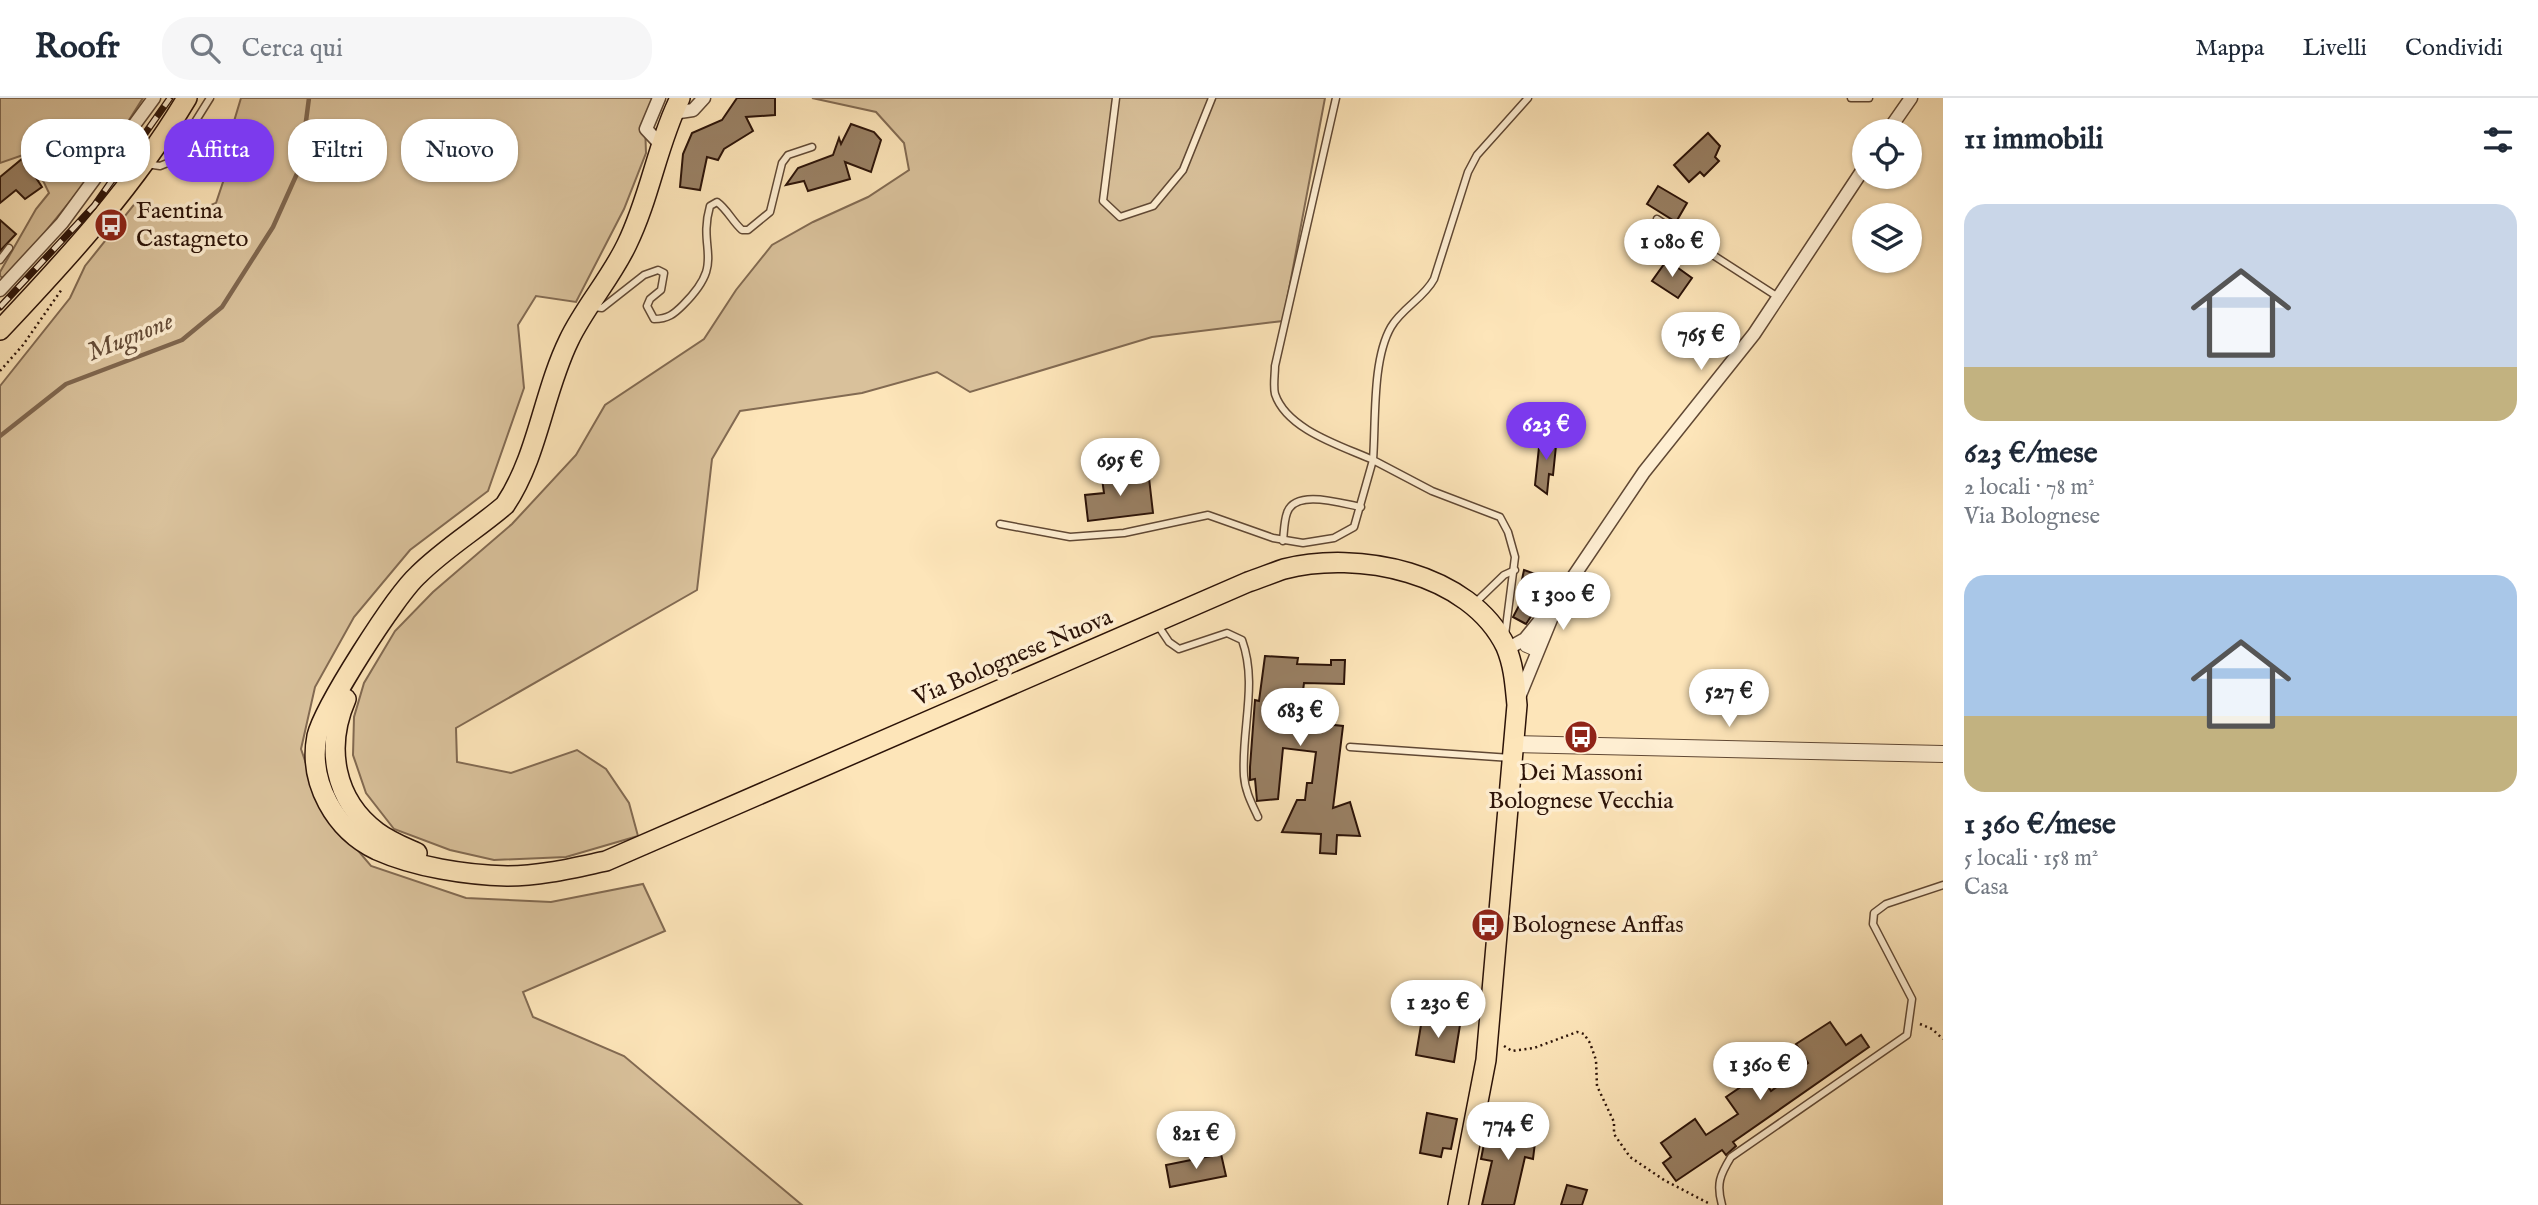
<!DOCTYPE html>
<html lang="it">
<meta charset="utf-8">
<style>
body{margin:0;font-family:"IM FELL English",serif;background:#f6f6f7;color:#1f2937;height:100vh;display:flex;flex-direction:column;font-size:26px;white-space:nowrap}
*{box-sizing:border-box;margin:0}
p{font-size:23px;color:#747a83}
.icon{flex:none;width:38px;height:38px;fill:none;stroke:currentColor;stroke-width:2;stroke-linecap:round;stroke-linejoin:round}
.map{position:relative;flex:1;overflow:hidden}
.side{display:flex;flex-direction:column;background:#fff;width:595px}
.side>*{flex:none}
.banner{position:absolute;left:21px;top:21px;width:665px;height:63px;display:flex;gap:14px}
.fabs{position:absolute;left:1852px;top:21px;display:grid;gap:14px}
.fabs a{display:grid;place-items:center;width:70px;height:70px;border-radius:50%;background:#fff;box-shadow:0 2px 5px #0004;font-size:35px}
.price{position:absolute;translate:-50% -60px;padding:0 16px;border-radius:24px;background:#fff;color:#222;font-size:23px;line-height:46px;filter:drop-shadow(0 2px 4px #0008)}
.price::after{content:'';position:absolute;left:50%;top:42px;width:21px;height:16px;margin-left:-10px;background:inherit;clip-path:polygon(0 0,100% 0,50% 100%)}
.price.current{background:#7c3aed;color:#fff}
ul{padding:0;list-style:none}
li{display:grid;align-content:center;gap:14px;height:371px;padding:0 21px}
li span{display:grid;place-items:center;height:217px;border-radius:21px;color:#555}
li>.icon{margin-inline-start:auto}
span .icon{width:126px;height:126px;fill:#fffc;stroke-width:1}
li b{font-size:30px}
h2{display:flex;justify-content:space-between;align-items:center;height:84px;padding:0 21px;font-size:30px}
.chip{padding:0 24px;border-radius:28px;background:#fff;box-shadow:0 2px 5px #0004;font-size:24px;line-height:63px}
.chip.current{background:#7c3aed;color:#fff}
header{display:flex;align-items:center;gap:42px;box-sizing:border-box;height:98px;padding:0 35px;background:#fff;border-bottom:2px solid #e0e1e3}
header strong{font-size:33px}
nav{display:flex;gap:38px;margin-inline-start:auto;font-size:24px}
.search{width:490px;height:63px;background:#f6f6f7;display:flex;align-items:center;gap:18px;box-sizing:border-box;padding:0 24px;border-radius:28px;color:#747a83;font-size:26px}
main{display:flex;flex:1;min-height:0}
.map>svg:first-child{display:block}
.green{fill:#d9c19b;stroke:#826a52;stroke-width:2}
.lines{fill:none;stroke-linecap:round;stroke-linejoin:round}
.stream{stroke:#7f664e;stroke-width:4.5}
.building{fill:#998064;stroke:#2c1308;stroke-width:2}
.service-casing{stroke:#604834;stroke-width:9}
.pedestrian-casing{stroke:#604834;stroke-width:11}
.minor-casing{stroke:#604834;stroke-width:15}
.tertiary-casing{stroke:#604834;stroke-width:18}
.primary-casing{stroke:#2c1308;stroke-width:22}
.path{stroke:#2c1308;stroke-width:2.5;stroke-dasharray:2 3.5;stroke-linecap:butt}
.service{stroke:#feeed2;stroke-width:6}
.pedestrian{stroke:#feeed2;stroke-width:9}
.minor{stroke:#feeed2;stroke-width:12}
.tertiary{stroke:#feeed2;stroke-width:16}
.primary{stroke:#fde5b9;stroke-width:19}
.rail-casing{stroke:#2c1308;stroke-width:7}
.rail{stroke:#feeed2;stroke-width:4.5;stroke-dasharray:13;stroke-linecap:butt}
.labels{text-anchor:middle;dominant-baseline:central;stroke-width:7;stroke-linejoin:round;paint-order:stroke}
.poi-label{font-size:24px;fill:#2c1308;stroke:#feeed2;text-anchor:start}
.street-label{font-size:24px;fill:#2c1308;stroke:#feeed2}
.water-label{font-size:26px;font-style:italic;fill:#634b37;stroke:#feeed2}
</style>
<header>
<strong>Roofr</strong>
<div class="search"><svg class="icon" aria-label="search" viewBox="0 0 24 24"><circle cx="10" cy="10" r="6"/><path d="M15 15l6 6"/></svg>Cerca qui</div>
<nav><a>Mappa</a><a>Livelli</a><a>Condividi</a></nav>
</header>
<main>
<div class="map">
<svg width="1943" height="1107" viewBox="0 0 1943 1107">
<rect width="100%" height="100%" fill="#fde5b9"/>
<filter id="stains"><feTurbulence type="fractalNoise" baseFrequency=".00286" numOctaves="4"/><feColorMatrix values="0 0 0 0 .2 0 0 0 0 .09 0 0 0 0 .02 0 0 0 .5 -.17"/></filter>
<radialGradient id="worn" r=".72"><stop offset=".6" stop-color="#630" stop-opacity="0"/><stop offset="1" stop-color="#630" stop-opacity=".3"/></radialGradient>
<g class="green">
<polygon points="0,0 143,0 103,63 6,182 0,178 0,174 36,111 49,95 37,70 26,56 0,65"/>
<polygon points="241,0 653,0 645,26 646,55 624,111 576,204 536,198 518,227 524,290 488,393 410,452 354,519 315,589 301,651 321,709 371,768 466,800 551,804 643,786 665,833 523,894 533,919 624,958 802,1107 0,1107 0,288 70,200 85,168 137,103 184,118 216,105 228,69 232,30"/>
<polygon points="812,0 1325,0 1283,223 1152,239 970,294 937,274 862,295 740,313 712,361 697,492 456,630 457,664 511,675 577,652 606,671 629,705 638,738 566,759 494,762 450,752 394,731 366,695 353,657 354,619 364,585 395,533 433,494 512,426 576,357 605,307 704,241 736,192 772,147 813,124 868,99 909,72 904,45 876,14"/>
</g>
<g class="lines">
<polyline class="stream" points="0,338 66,286 182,242 222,209 273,129 300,69 309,0"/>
</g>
<g class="building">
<polygon points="737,0 775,0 775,17 746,19 753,33 724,51 718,62 707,59 700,92 680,89 683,56 692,35 722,22"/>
<polygon points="851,26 874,34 881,42 871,74 845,64 850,81 808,93 804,83 786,87 798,70 833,57 839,40 841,46"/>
<polygon points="1708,35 1720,48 1715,59 1719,63 1704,78 1700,74 1689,84 1674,67"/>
<polygon points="23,60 42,89 25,101 16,92 0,105 0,79"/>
<polygon points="1658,88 1687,105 1676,124 1647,106"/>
<polygon points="0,122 16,136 0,153"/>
<polygon points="1667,162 1692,180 1678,200 1652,183"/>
<polygon points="1550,314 1569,328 1561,338 1543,325"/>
<polygon points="1557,338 1553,377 1549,376 1547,396 1535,387 1540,340"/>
<polygon points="1120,371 1121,383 1149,380 1153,415 1088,423 1085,397 1104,395 1101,373"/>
<polygon points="1524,472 1554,483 1526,526 1513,519 1524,498 1519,496"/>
<polygon points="1265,558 1298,560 1297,566 1331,567 1331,562 1345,562 1344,586 1304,585 1301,608 1308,609 1306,624 1343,628 1333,710 1350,704 1360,738 1337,737 1336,756 1320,755 1321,736 1282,734 1297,702 1305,702 1307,685 1312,685 1316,654 1283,650 1278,701 1257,703 1255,681 1250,682 1250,669 1255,602 1259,603"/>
<polygon points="1422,921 1460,927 1454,964 1416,957"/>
<polygon points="1830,924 1846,947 1861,937 1869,949 1733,1044 1736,1048 1726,1057 1722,1052 1676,1083 1663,1065 1671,1059 1661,1045 1695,1021 1706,1037 1738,1016 1726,999 1760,976 1771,993 1796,975 1808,965 1796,946"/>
<polygon points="1427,1015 1457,1021 1451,1051 1443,1050 1441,1059 1420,1055"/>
<polygon points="1503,1021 1537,1028 1533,1061 1525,1059 1514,1107 1482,1107 1492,1063 1481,1061 1484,1046 1497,1048"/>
<polygon points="1221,1056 1226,1078 1170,1089 1166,1067"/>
<polygon points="1567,1087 1587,1092 1582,1107 1561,1107"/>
</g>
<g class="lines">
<defs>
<g id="service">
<polyline points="1116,0 1103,103 1120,119 1153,108 1183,72 1212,0"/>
<polyline points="1851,0 1869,0"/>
<polyline points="146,66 160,68 170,64 210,0"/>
<polyline points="1657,121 1778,199"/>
<polyline points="0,162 9,150"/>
<path d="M593,209l9,1 42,-33 14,-5 6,3 -3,17 -11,9 -3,7 7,13c14,0 20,-5 29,-14 44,-44 14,-53 27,-99l7,-4c10,7 15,19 25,28h6l22,-18 12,-49 6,-8 24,-8"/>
<path d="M1000,426l70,13 54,-4 84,-18 65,23 30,5 31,-5 20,-11 19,-67c-31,-14 -86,-30 -98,-66 -2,-8 0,-20 0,-28l61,-268"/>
<path d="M1283,443c1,-9 1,-20 4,-28 8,-25 56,-9 74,-6"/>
<polyline points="1474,506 1504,477 1515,472"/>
<path d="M1157,526l12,18 10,7 48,-16 15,7c16,44 -1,90 2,136 1,15 8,28 14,41"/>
<path d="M1505,537l10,-78 -7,-25 -8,-15 -68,-26 -59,-31c3,-39 -1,-100 18,-133 11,-19 33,-29 43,-48l34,-107 9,-17 51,-57"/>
<polyline points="1350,649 1511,660"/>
<path d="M1722,1107c-6,-21 -2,-30 9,-48l176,-122 5,-36 -39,-75 1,-11 12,-9 57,-19"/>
</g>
<polygon id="pedestrian" points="1542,523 1545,526 1532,552 1525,549"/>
<g id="minor">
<polyline points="659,0 646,31 661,47"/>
<polyline points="673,15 693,12 704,0"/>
<polyline points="1888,33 1911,0"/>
<polyline points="0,192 62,125 154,0"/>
<polyline points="1507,551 1525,541 1563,494 1644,374 1754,236 1864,70"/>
<polyline points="1520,597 1554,514"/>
</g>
<polyline id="tertiary" points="1514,646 1943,656"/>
<g id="primary">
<path d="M680,0c-23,47 -30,99 -53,146 -16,34 -43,64 -58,96 -26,53 -31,116 -64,165 -28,24 -61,44 -87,70 -23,21 -94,132 -101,161 -9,46 18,94 60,114 38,17 89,25 130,26 34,0 66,-8 99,-15l642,-279c12,-4 24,-9 36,-13 73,-19 186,3 222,78 8,19 9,38 11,58l-31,355 -28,145"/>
<path d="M0,232c69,-73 135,-145 187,-232"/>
<path d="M346,601c-21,48 -12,101 31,133 12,9 27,15 40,21"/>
</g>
</defs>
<use href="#service" class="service-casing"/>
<use href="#pedestrian" class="pedestrian-casing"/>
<use href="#minor" class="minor-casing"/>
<use href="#tertiary" class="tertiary-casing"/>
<use href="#primary" class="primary-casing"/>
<g class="path">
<polyline points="0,273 23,247 62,191"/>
<polyline points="1920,926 1932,931 1943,941"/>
<polyline points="1504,948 1512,953 1534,950 1577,934 1584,936 1590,945 1596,962 1597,988 1614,1024 1614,1036 1630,1059 1664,1082 1710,1106"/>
</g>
<use href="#service" class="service"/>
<use href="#pedestrian" class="pedestrian"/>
<use href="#minor" class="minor"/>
<use href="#tertiary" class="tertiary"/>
<use href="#primary" class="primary"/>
<defs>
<polyline id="rail" points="0,209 94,108 170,0"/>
</defs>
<use href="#rail" class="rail-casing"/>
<use href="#rail" class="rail"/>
</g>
<defs>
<symbol id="bus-disc" viewBox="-11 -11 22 22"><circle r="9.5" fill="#8f2418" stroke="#feeed2"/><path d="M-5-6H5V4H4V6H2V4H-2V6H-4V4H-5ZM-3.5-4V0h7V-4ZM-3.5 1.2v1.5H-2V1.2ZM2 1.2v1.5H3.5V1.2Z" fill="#fff"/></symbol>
</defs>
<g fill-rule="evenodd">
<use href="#bus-disc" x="92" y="108" width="38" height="38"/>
<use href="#bus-disc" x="1562" y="620" width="38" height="38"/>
<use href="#bus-disc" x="1469" y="808" width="38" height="38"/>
</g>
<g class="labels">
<g class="poi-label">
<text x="136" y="113">Faentina<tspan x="136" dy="28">Castagneto</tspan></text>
<text x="1581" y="675" text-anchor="middle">Dei Massoni<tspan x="1581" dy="28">Bolognese Vecchia</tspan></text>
<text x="1512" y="827">Bolognese Anffas</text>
</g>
<g class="street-label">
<text transform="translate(1013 560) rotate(-23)">Via Bolognese Nuova</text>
</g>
<g class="water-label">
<text transform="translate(130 239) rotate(-22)">Mugnone</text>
</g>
</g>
<rect width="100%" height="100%" filter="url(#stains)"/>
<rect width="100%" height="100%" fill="url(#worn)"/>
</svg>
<div class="fabs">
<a><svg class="icon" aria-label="locate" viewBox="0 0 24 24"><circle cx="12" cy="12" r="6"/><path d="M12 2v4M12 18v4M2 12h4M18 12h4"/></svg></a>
<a><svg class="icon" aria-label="layers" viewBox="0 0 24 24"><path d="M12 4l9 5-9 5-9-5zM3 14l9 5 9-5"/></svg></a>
</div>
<b class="price" style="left:1672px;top:181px">1 080 €</b>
<b class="price" style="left:1701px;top:274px">765 €</b>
<b class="price current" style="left:1546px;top:364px">623 €</b>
<b class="price" style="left:1120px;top:400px">695 €</b>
<b class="price" style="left:1563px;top:534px">1 300 €</b>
<b class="price" style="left:1729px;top:631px">527 €</b>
<b class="price" style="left:1300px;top:650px">683 €</b>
<b class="price" style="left:1438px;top:942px">1 230 €</b>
<b class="price" style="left:1760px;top:1004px">1 360 €</b>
<b class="price" style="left:1508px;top:1064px">774 €</b>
<b class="price" style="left:1196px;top:1073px">821 €</b>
<div class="banner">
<a class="chip">Compra</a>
<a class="chip current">Affitta</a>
<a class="chip">Filtri</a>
<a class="chip">Nuovo</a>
</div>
</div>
<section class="side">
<h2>11 immobili<svg class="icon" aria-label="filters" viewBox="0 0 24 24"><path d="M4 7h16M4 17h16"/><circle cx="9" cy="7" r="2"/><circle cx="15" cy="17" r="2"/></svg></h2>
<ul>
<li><span style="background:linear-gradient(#c9d6e8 75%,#c2b280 0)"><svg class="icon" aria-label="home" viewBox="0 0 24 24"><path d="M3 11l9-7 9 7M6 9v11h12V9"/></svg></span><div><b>623 €/mese</b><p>2 locali · 78 m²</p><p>Via Bolognese</p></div></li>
<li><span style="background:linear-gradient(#a9c7e8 65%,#c2b280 0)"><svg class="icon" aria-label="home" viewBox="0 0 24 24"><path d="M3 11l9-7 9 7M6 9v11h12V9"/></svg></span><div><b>1 360 €/mese</b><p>5 locali · 158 m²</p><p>Casa</p></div></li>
</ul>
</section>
</main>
